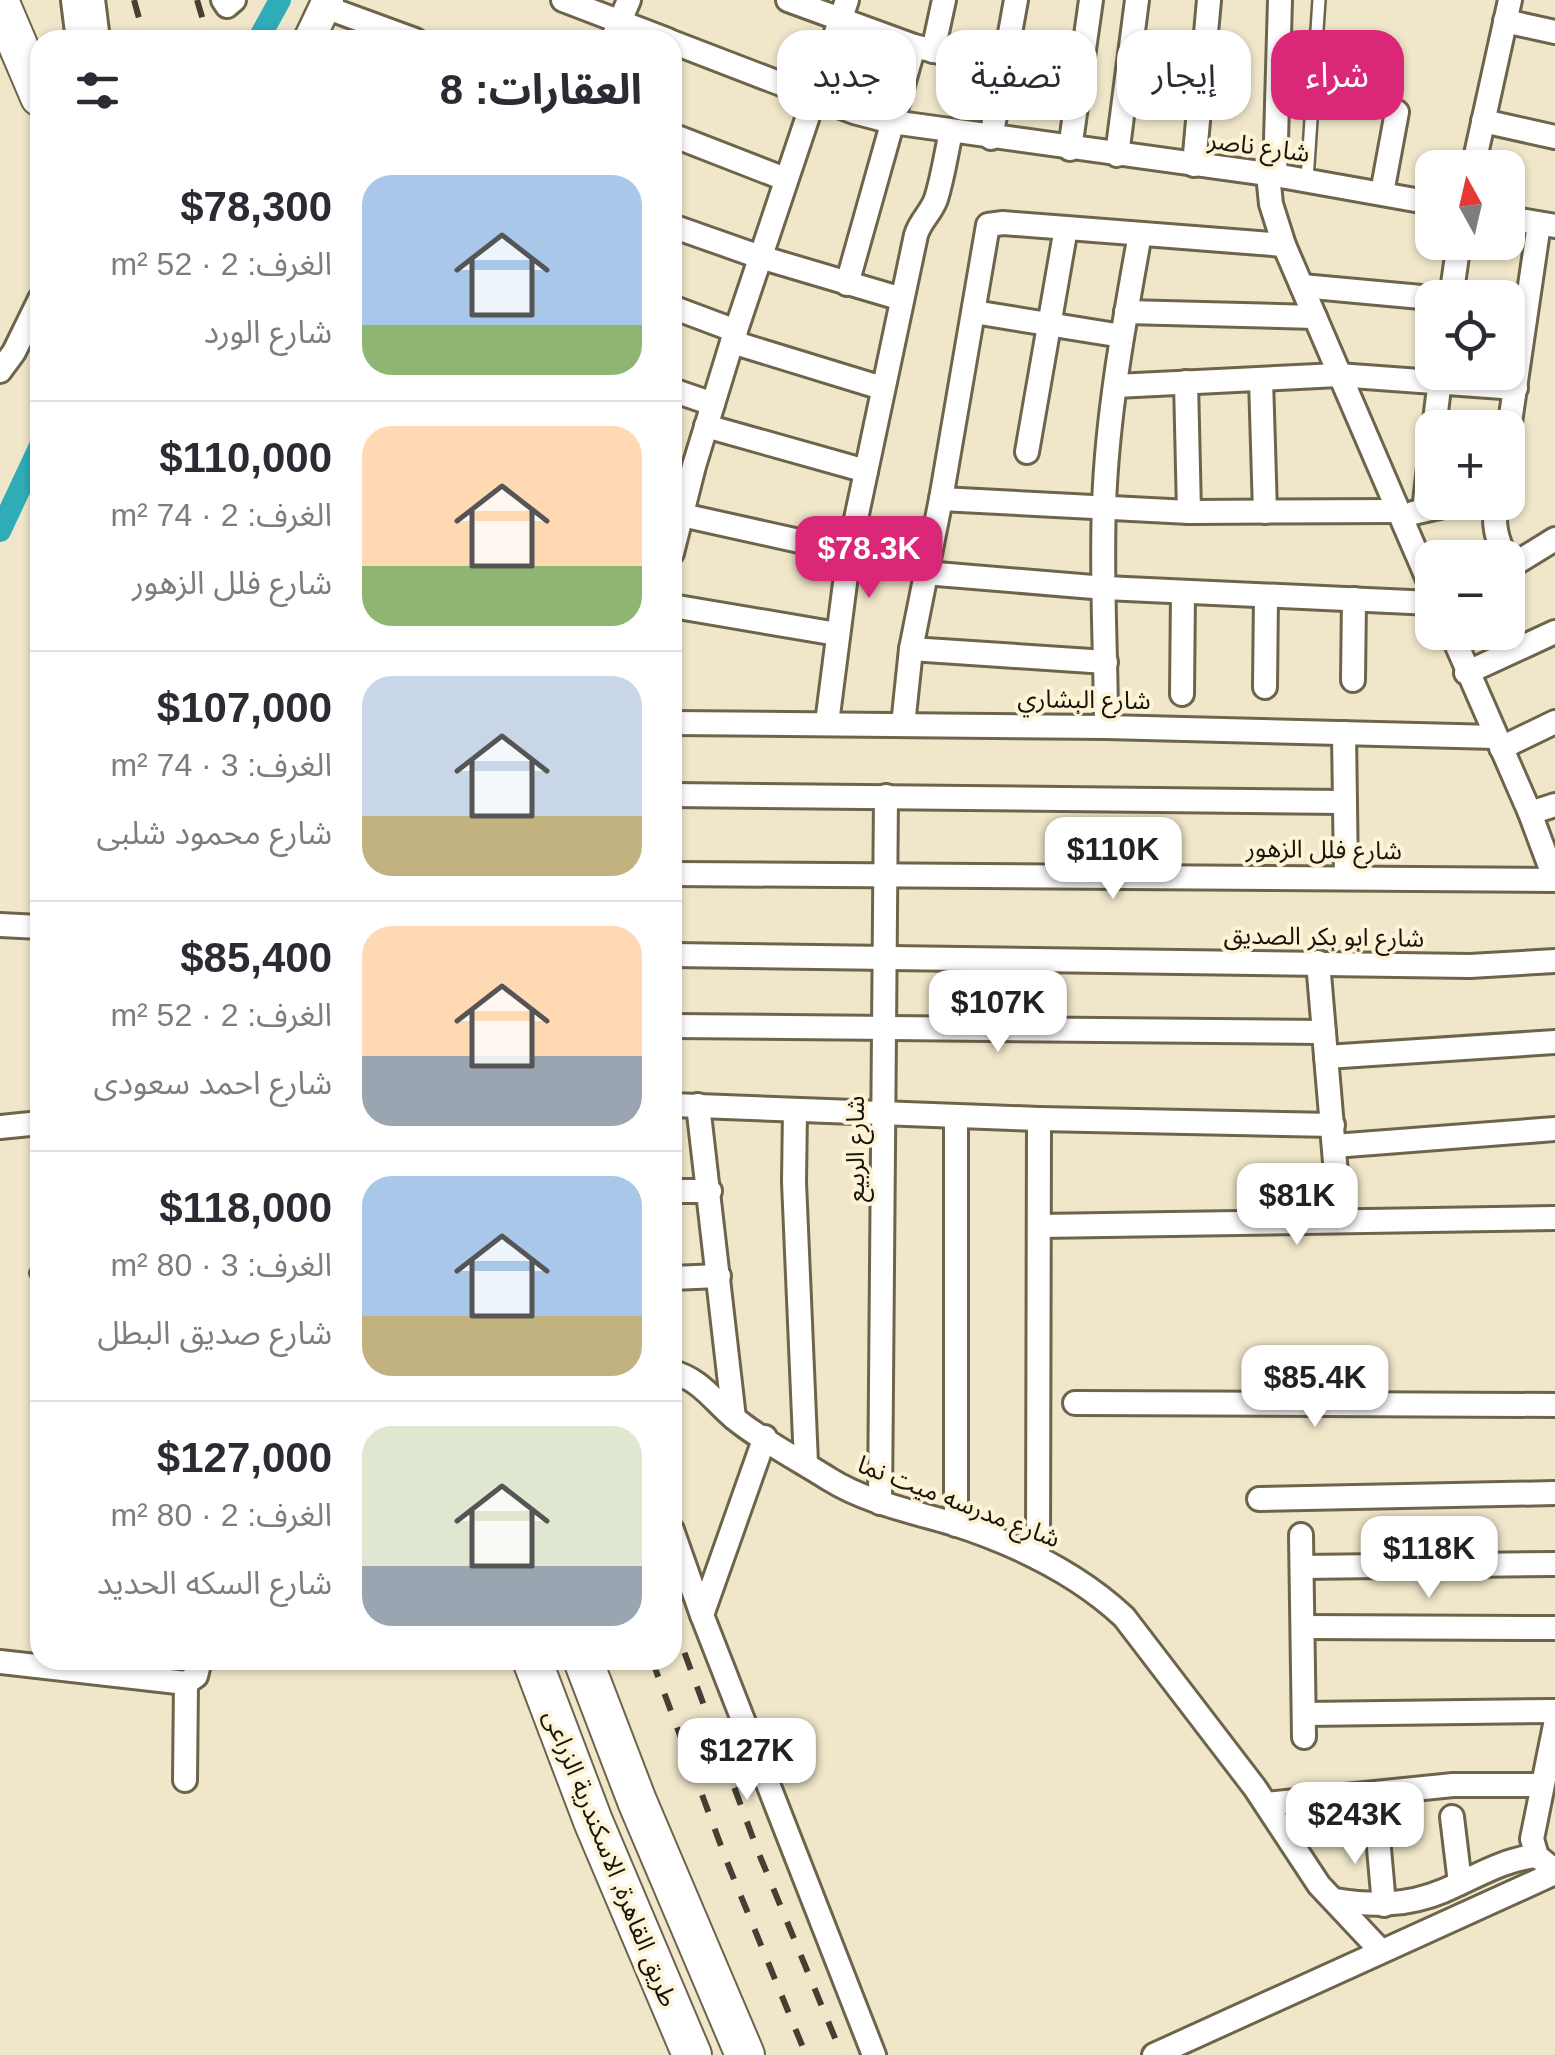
<!DOCTYPE html>
<html lang="ar">
<meta charset="utf-8">
<style>
body{margin:0;font-family:Arial,"Noto Sans Arabic",sans-serif;background:#f2f2f3;color:#2b2b33;direction:rtl;height:100vh;display:flex;flex-direction:column;font-size:38px;white-space:nowrap}
*{box-sizing:border-box;margin:0}
p{font-size:32px;color:#7c7c81}
.icon{flex:none;width:55px;height:55px;fill:none;stroke:currentColor;stroke-width:2;stroke-linecap:round;stroke-linejoin:round}
.map{position:relative;flex:1;overflow:hidden;direction:ltr}
.drawer{position:absolute;left:30px;top:30px;width:652px;height:1640px;display:flex;flex-direction:column;background:#fff;border-radius:30px;box-shadow:0 2px 8px #0004;direction:rtl}
.drawer>*{flex:none}
.hud{position:absolute;left:712px;top:30px;width:692px;height:90px;direction:rtl;display:flex;gap:20px}
.needle{width:65px;rotate:352deg}
.controls{position:absolute;left:1415px;top:150px;display:grid;gap:20px}
.controls a{display:grid;place-items:center;width:110px;height:110px;border-radius:20px;background:#fff;box-shadow:0 2px 8px #0004;font-size:50px}
.price{position:absolute;translate:-50% -85px;padding:0 22px;border-radius:20px;background:#fff;color:#222;font-size:32px;line-height:65px;filter:drop-shadow(0 2px 5px #0008)}
.price::after{content:'';position:absolute;left:50%;top:60px;width:30px;height:22px;margin-left:-15px;background:inherit;clip-path:polygon(0 0,100% 0,50% 100%)}
.price.selected{background:#db2777;color:#fff}
ul{padding:0;list-style:none}
li{display:flex;align-items:center;gap:30px;height:250px;padding:0 40px}
li+li{border-top:2px solid #e1e1e2}
li span{display:grid;place-items:center;flex:none;width:280px;height:200px;border-radius:30px;color:#555}
li>.icon{margin-inline-start:auto}
span .icon{width:120px;height:120px;fill:#fffc;stroke-width:1}
li b{font-size:42px}
h2{display:flex;justify-content:space-between;align-items:center;height:120px;padding:0 40px;font-size:42px}
.chip{padding:0 35px;border-radius:30px;background:#fff;box-shadow:0 2px 8px #0004;font-size:35px;line-height:90px}
.chip.selected{background:#db2777;color:#fff}
.map>svg:first-child{display:block}
.lines{fill:none;stroke-linecap:round;stroke-linejoin:round}
.canal{stroke:#30acb9;stroke-width:22}
.service-casing{stroke:#6d644b;stroke-width:16}
.minor-casing{stroke:#6d644b;stroke-width:28}
.tertiary-casing{stroke:#6d644b;stroke-width:35}
.trunk-casing{stroke:#6d644b;stroke-width:42}
.motorway-casing{stroke:#6d644b;stroke-width:48}
.service{stroke:#fff;stroke-width:11}
.minor{stroke:#fff;stroke-width:22}
.tertiary{stroke:#fff;stroke-width:30}
.trunk{stroke:#fff;stroke-width:38}
.motorway{stroke:#fff;stroke-width:42}
.rail{stroke:#443f32;stroke-width:6;stroke-dasharray:18 18;stroke-linecap:butt}
.labels{text-anchor:middle;dominant-baseline:central;stroke-width:8;stroke-linejoin:round;paint-order:stroke}
.street-label{font-size:25px;fill:#18150b;stroke:#fdf4d7}
</style>
<div class="map">
<svg width="1555" height="2055" viewBox="0 0 1555 2055">
<rect width="100%" height="100%" fill="#f0e6ca"/>
<g class="lines">
<g class="canal">
<polyline points="258,40 280,0"/>
<polyline points="0,531 40,446"/>
</g>
<defs>
<g id="service">
<polyline points="1307,180 1319,0"/>
<polyline points="36,1273 40,1272"/>
</g>
<g id="minor">
<polyline points="223,0 227,6 234,0"/>
<polyline points="563,0 668,40"/>
<polyline points="788,0 914,46 1005,68"/>
<polyline points="325,7 415,40"/>
<polyline points="1505,21 1555,32"/>
<polyline points="612,40 629,0"/>
<polyline points="672,42 854,112 892,122 1275,175 1432,203"/>
<polyline points="933,51 944,0"/>
<polyline points="1483,121 1555,137"/>
<polyline points="672,135 785,179"/>
<polyline points="991,138 1016,0"/>
<polyline points="1070,149 1091,0"/>
<polyline points="1117,155 1137,0"/>
<polyline points="1194,165 1209,0"/>
<polyline points="1473,168 1510,0"/>
<polyline points="1268,174 1271,204 1284,245 1432,589"/>
<polyline points="1275,175 1280,0"/>
<polyline points="1382,193 1397,112"/>
<polyline points="1508,218 1555,226"/>
<polyline points="672,226 760,257 902,299"/>
<polyline points="847,284 914,46"/>
<polyline points="1302,286 1432,298"/>
<polyline points="1451,298 1459,242"/>
<polyline points="672,307 736,331"/>
<polyline points="974,312 1122,336"/>
<polyline points="1126,312 1315,317"/>
<polyline points="732,342 882,388"/>
<polyline points="0,371 14,352 40,299"/>
<polyline points="1261,379 1265,512"/>
<polyline points="1186,382 1189,512"/>
<polyline points="1116,386 1338,375 1516,388"/>
<polyline points="672,390 713,404"/>
<polyline points="706,426 866,471"/>
<polyline points="1434,428 1441,372"/>
<polyline points="1508,436 1539,224"/>
<polyline points="1027,452 1066,228"/>
<polyline points="941,499 1189,512 1398,511"/>
<path d="M1496,502c-3,21 0,37 10,56"/>
<polyline points="1424,510 1432,441"/>
<polyline points="1413,513 1461,502"/>
<polyline points="682,515 849,552"/>
<polyline points="672,553 694,466 732,342 847,0"/>
<polyline points="1508,568 1555,539"/>
<polyline points="925,573 1105,588 1432,603"/>
<polyline points="672,606 837,634"/>
<polyline points="1451,632 1530,813 1555,880"/>
<polyline points="911,649 1106,662"/>
<polyline points="1466,673 1555,632"/>
<polyline points="1353,680 1354,599"/>
<polyline points="1265,687 1266,596"/>
<polyline points="1182,694 1183,593"/>
<polyline points="672,723 1106,727 1496,737"/>
<path d="M827,723l22,-171 67,-317c4,-14 15,-22 20,-36 7,-22 10,-45 15,-67"/>
<polyline points="903,725 911,649 941,499 988,225 1003,223 1284,245"/>
<path d="M1106,727c0,-74 -5,-148 -2,-221 3,-91 20,-183 36,-272"/>
<polyline points="1344,733 1346,876"/>
<polyline points="1501,748 1555,722"/>
<polyline points="672,795 1344,802"/>
<polyline points="1530,813 1555,805"/>
<polyline points="672,874 1555,880"/>
<polyline points="0,925 40,927"/>
<polyline points="672,955 1470,966 1555,961"/>
<polyline points="1318,962 1340,1221"/>
<polyline points="672,1026 1324,1032"/>
<polyline points="1326,1057 1555,1042"/>
<polyline points="672,1105 1039,1119 1333,1125"/>
<polyline points="698,1105 734,1418"/>
<polyline points="795,1110 794,1182 806,1463"/>
<polyline points="956,1116 956,1525"/>
<polyline points="0,1127 40,1123"/>
<polyline points="1334,1146 1555,1129"/>
<polyline points="672,1191 710,1191"/>
<polyline points="1039,1226 1555,1218"/>
<polyline points="672,1278 719,1276"/>
<path d="M672,1372c28,7 40,27 61,45 24,21 68,44 96,62 37,23 81,32 122,44 63,20 125,49 173,94l131,171 64,97 62,66"/>
<polyline points="1075,1403 1555,1405"/>
<polyline points="1259,1499 1555,1493"/>
<polyline points="880,1503 886,796"/>
<polyline points="672,1530 702,1615 874,2055"/>
<polyline points="1301,1535 1304,1737"/>
<polyline points="1038,1558 1039,1119"/>
<polyline points="1302,1567 1555,1564"/>
<polyline points="702,1615 765,1437"/>
<polyline points="1303,1627 1555,1628"/>
<polyline points="0,1662 186,1683 196,1676 200,1660"/>
<polyline points="1304,1714 1555,1711"/>
<polyline points="185,1780 186,1683"/>
<polyline points="1266,1804 1453,1785 1542,1785"/>
<polyline points="1452,1817 1460,1883"/>
<polyline points="1377,1826 1384,1905"/>
<polyline points="1548,1865 1537,1856 1532,1839 1555,1725"/>
<path d="M1335,1900c37,6 72,6 108,-9 31,-13 60,-32 94,-35"/>
<polyline points="1154,2055 1555,1873"/>
</g>
<polyline id="tertiary" points="309,40 328,0"/>
<g id="trunk">
<polyline points="0,3 40,97"/>
<polyline points="532,1660 593,1821 692,2055"/>
<polyline points="583,1660 637,1801 745,2055"/>
</g>
<polyline id="motorway" points="83,0 88,40"/>
</defs>
<use href="#service" class="service-casing"/>
<use href="#minor" class="minor-casing"/>
<use href="#tertiary" class="tertiary-casing"/>
<use href="#trunk" class="trunk-casing"/>
<use href="#motorway" class="motorway-casing"/>
<use href="#service" class="service"/>
<use href="#minor" class="minor"/>
<use href="#tertiary" class="tertiary"/>
<use href="#trunk" class="trunk"/>
<use href="#motorway" class="motorway"/>
<g class="rail">
<polyline points="134,0 145,40"/>
<polyline points="197,0 209,40"/>
<polyline points="672,1619 757,1849 842,2055"/>
<polyline points="652,1660 727,1862 806,2055"/>
</g>
</g>
<g class="labels">
<g class="street-label">
<text transform="translate(1259 146) rotate(8)">شارع ناصر</text>
<text transform="translate(1084 699) rotate(1)">شارع البشاري</text>
<text transform="translate(1324 849) rotate(1)">شارع فلل الزهور</text>
<text transform="translate(1324 936) rotate(1)">شارع ابو بكر الصديق</text>
<text transform="translate(855 1149) rotate(-90)">شارع الربيع</text>
<text transform="translate(959 1501) rotate(21)">شارع مدرسه ميت نما</text>
<text transform="translate(611 1858) rotate(68)">طريق القاهرة, الاسكندرية الزراعى</text>
</g>
</g>
</svg>
<div class="controls">
<a><svg class="needle" viewBox="-14 -14 28 28"><path d="M0-13l5 13h-10z" fill="#e53935"/><path d="M0 13l5-13h-10z" fill="#7c7c81"/></svg></a>
<a><svg class="icon" aria-label="locate" viewBox="0 0 24 24"><circle cx="12" cy="12" r="6"/><path d="M12 2v4M12 18v4M2 12h4M18 12h4"/></svg></a>
<a>+</a>
<a>−</a>
</div>
<b class="price selected" style="left:869px;top:601px">$78.3K</b>
<b class="price" style="left:1113px;top:902px">$110K</b>
<b class="price" style="left:998px;top:1055px">$107K</b>
<b class="price" style="left:1297px;top:1248px">$81K</b>
<b class="price" style="left:1315px;top:1430px">$85.4K</b>
<b class="price" style="left:1429px;top:1601px">$118K</b>
<b class="price" style="left:747px;top:1803px">$127K</b>
<b class="price" style="left:1355px;top:1867px">$243K</b>
<div class="hud">
<a class="chip selected">شراء</a>
<a class="chip">إيجار</a>
<a class="chip">تصفية</a>
<a class="chip">جديد</a>
</div>
<section class="drawer">
<h2>العقارات: 8<svg class="icon" aria-label="filters" viewBox="0 0 24 24"><path d="M4 7h16M4 17h16"/><circle cx="9" cy="7" r="2"/><circle cx="15" cy="17" r="2"/></svg></h2>
<ul>
<li><span style="background:linear-gradient(#a9c7e8 75%,#8fb573 0)"><svg class="icon" aria-label="home" viewBox="0 0 24 24"><path d="M3 11l9-7 9 7M6 9v11h12V9"/></svg></span><div><b>$78,300</b><p>الغرف: 2 · 52 m²</p><p>شارع الورد</p></div></li>
<li><span style="background:linear-gradient(#ffd9b3 70%,#8fb573 0)"><svg class="icon" aria-label="home" viewBox="0 0 24 24"><path d="M3 11l9-7 9 7M6 9v11h12V9"/></svg></span><div><b>$110,000</b><p>الغرف: 2 · 74 m²</p><p>شارع فلل الزهور</p></div></li>
<li><span style="background:linear-gradient(#c9d6e8 70%,#c2b280 0)"><svg class="icon" aria-label="home" viewBox="0 0 24 24"><path d="M3 11l9-7 9 7M6 9v11h12V9"/></svg></span><div><b>$107,000</b><p>الغرف: 3 · 74 m²</p><p>شارع محمود شلبى</p></div></li>
<li><span style="background:linear-gradient(#ffd9b3 65%,#9aa5b1 0)"><svg class="icon" aria-label="home" viewBox="0 0 24 24"><path d="M3 11l9-7 9 7M6 9v11h12V9"/></svg></span><div><b>$85,400</b><p>الغرف: 2 · 52 m²</p><p>شارع احمد سعودى</p></div></li>
<li><span style="background:linear-gradient(#a9c7e8 70%,#c2b280 0)"><svg class="icon" aria-label="home" viewBox="0 0 24 24"><path d="M3 11l9-7 9 7M6 9v11h12V9"/></svg></span><div><b>$118,000</b><p>الغرف: 3 · 80 m²</p><p>شارع صديق البطل</p></div></li>
<li><span style="background:linear-gradient(#dfe7d0 70%,#9aa5b1 0)"><svg class="icon" aria-label="home" viewBox="0 0 24 24"><path d="M3 11l9-7 9 7M6 9v11h12V9"/></svg></span><div><b>$127,000</b><p>الغرف: 2 · 80 m²</p><p>شارع السكه الحديد</p></div></li>
</ul>
</section>
</div>
